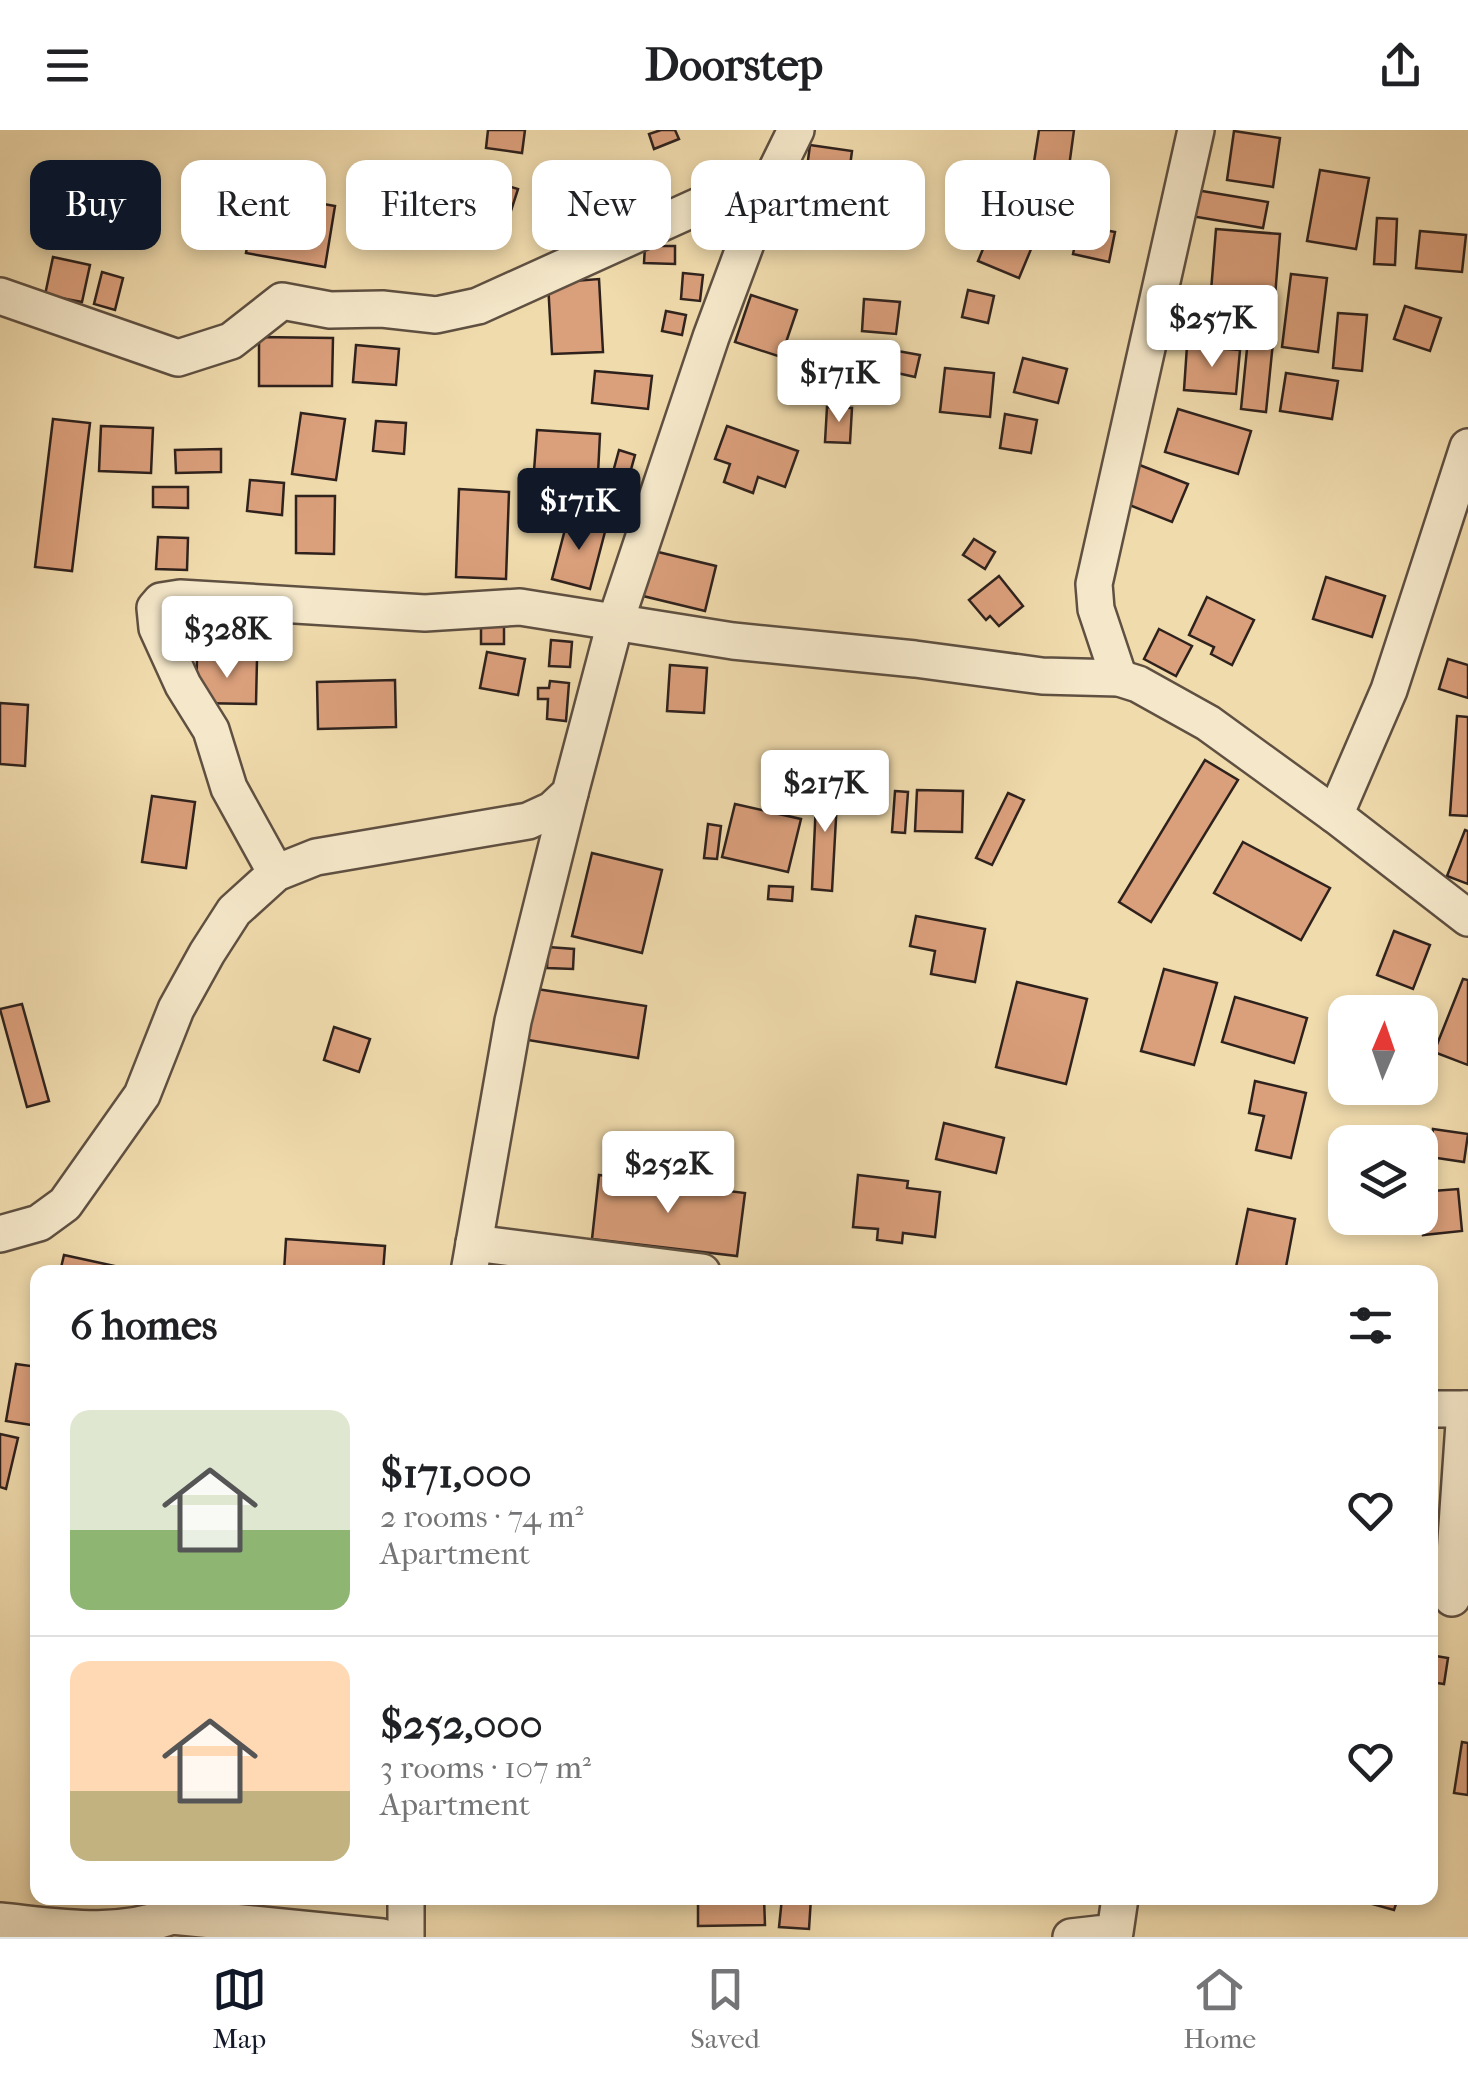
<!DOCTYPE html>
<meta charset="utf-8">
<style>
body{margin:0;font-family:"IM FELL French Canon",serif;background:#f2f2f2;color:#202124;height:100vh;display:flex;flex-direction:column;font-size:38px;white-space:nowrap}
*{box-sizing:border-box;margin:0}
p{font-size:32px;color:#757577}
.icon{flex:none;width:55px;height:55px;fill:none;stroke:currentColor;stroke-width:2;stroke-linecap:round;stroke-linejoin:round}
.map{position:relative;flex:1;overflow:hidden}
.sheet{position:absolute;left:30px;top:1135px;width:1408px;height:640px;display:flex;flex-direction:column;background:#fff;border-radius:20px;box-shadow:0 5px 15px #0003}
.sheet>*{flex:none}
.banner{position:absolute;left:30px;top:30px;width:1410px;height:90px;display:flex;gap:20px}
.needle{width:65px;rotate:2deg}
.controls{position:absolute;left:1328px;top:865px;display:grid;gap:20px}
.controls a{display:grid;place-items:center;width:110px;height:110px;border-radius:20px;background:#fff;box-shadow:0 5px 15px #0003;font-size:50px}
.price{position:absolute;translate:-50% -85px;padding:0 22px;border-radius:10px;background:#fff;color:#222;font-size:32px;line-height:65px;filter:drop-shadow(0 2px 5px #0008)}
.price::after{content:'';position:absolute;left:50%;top:60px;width:30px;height:22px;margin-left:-15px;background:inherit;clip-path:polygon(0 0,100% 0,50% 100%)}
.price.selected{background:#111827;color:#fff}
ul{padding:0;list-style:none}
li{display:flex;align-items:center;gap:30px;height:250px;padding:0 40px}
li+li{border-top:2px solid #e0e0e0}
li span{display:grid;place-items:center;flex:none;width:280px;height:200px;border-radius:20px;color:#555}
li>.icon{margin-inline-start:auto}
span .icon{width:120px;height:120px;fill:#fffc;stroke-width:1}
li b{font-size:42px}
h2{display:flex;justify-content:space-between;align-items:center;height:120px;padding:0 40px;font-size:42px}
.pill{padding:0 35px;border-radius:20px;background:#fff;box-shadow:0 5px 15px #0003;font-size:35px;line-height:90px}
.pill.selected{background:#111827;color:#fff}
header{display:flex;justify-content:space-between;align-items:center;height:130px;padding:0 40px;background:#fff;font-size:45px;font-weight:800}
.menu{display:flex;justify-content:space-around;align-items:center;height:140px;border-top:2px solid #e0e0e0;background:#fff;font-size:28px;color:#757577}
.menu a{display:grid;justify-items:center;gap:5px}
.menu .selected{color:#111827}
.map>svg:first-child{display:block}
.building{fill:#da9f7b;stroke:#2f221d;stroke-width:2.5}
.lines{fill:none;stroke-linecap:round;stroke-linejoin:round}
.street-casing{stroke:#5f5041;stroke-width:40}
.street{stroke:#f5e8ca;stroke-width:35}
</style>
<header><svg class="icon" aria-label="menu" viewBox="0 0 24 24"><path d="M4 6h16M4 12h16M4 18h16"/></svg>Doorstep<svg class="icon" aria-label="share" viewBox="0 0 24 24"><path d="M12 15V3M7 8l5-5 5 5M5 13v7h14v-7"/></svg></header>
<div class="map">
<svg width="1468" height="1807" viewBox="0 0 1468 1807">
<rect width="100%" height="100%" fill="#f0dbad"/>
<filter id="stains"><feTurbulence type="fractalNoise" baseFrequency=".002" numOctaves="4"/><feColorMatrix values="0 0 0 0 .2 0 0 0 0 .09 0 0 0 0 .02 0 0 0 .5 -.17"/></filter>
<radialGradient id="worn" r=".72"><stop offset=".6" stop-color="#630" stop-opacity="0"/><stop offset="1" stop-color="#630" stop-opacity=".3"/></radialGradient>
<g class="building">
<polygon points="488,0 525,0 522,23 486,18"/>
<polygon points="661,0 675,0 679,9 654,19 649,4"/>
<polygon points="1039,0 1074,0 1069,37 1034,32"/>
<polygon points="1234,1 1280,8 1273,57 1227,50"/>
<polygon points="810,15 852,21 847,59 805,53"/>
<polygon points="1320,40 1369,48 1356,119 1307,111"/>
<polygon points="474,46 518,59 510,84 466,71"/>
<polygon points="1196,60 1268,72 1263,98 1191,86"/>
<polygon points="256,62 335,76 325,137 246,123"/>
<polygon points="1377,88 1397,89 1395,135 1374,134"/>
<polygon points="993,95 1034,112 1019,148 978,131"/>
<polygon points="1079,95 1115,102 1109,132 1073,124"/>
<polygon points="1216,99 1280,104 1273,192 1209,186"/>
<polygon points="1420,101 1466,105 1462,142 1416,138"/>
<polygon points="645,116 675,116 675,134 644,133"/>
<polygon points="53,127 90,135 82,172 45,165"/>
<polygon points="102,142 123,148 115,180 94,174"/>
<polygon points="683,143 703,145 700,171 681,169"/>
<polygon points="1291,144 1327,148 1318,222 1282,217"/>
<polygon points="599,149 603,222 552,224 548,153"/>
<polygon points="968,160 994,166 988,193 962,187"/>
<polygon points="751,165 797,180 781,227 735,212"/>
<polygon points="864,169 900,172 896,204 862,201"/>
<polygon points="1405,176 1441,188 1430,221 1394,209"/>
<polygon points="666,181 686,185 682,205 662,201"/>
<polygon points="1338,183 1367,185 1362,241 1333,238"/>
<polygon points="259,207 333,208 332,256 259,256"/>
<polygon points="1248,209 1273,212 1266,282 1241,279"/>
<polygon points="356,215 399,219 396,255 353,252"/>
<polygon points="1187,216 1240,220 1236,264 1184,260"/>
<polygon points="892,220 920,225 915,247 888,241"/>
<polygon points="1023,228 1067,239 1058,273 1014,262"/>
<polygon points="945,238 994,243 990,287 940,282"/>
<polygon points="595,241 652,246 648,279 592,273"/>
<polygon points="1286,243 1338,251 1332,289 1280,281"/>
<polygon points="827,277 852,278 850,313 825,312"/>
<polygon points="1178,279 1251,301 1238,344 1165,322"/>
<polygon points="301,283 345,289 336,350 292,344"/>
<polygon points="1005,284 1037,290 1031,323 1000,318"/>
<polygon points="53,289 90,293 72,441 35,437"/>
<polygon points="376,291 406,293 404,324 373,321"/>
<polygon points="101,296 153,298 151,343 99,341"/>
<polygon points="727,296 798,321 785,357 758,347 753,363 724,352 730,334 715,329"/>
<polygon points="537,300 600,304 598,344 534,341"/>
<polygon points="221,319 221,342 176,343 175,320"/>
<polygon points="619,320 635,325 620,379 604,375"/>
<polygon points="1132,332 1188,354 1172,392 1117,370"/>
<polygon points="250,350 284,353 282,385 247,381"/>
<polygon points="153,357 188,357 188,378 153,377"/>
<polygon points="459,359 509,362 506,449 456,447"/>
<polygon points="296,366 335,366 334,424 296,423"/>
<polygon points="568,388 606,398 590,459 552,449"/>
<polygon points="158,407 188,408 187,440 156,439"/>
<polygon points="974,409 995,422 985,439 963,425"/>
<polygon points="654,421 716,436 705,481 643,466"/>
<polygon points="999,446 1023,476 999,496 990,486 986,490 969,470"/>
<polygon points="1326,447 1385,466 1372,507 1313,489"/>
<polygon points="1207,467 1254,490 1232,535 1211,524 1214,517 1189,505"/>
<rect x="481" y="496" width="23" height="18"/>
<polygon points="1159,499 1192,516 1176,546 1144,529"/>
<polygon points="551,510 572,512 570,537 549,536"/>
<polygon points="487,522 525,529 518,565 480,558"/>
<polygon points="197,528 257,529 256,574 196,573"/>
<polygon points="1448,529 1468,535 1468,568 1439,559"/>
<polygon points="670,535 707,538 704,583 667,581"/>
<polygon points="395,550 396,597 318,599 317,552"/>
<polygon points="550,551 569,553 566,591 547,589 548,569 538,569 538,558 549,558"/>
<polygon points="0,573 28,575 25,636 0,634"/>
<polygon points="1457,586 1468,587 1468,686 1450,685"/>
<polygon points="1205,630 1238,650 1151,792 1119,772"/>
<polygon points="869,634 870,682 844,682 843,635"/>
<polygon points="817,651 838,652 832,761 812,759"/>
<polygon points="917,660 963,661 962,702 915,701"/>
<polygon points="895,661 908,662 905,703 892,702"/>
<polygon points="1008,663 1024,670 992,735 976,728"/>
<polygon points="152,666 195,672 186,738 142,732"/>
<polygon points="735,674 801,689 788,742 722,727"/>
<polygon points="708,694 721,696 717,729 704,728"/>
<polygon points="1465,700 1468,701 1468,754 1447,746"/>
<polygon points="1243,712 1330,758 1301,810 1214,763"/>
<polygon points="592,723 662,740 642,823 572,806"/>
<polygon points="769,756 793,757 792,771 768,769"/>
<polygon points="916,786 985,799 975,852 931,844 935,821 910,816"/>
<polygon points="1394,801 1430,815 1413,859 1377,845"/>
<polygon points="548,817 574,819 573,839 547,838"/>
<polygon points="1164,839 1217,853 1194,935 1141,921"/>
<polygon points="1463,849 1468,850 1468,935 1434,922"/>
<polygon points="1017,852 1087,869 1066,954 996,937"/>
<polygon points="537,859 646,876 638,928 528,910"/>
<polygon points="1235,867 1307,888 1294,933 1222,912"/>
<polygon points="22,874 49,971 27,977 0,879"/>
<polygon points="334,897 370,909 359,942 324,930"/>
<polygon points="1255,951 1306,963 1291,1028 1256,1020 1264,986 1249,983"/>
<polygon points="944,993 1004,1008 996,1043 936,1029"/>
<polygon points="1433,999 1468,1004 1464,1032 1430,1027"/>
<polygon points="599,1045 745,1063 737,1126 592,1109"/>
<polygon points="858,1045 908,1051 907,1058 940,1062 935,1107 903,1103 902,1113 877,1110 878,1099 853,1097"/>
<polygon points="1458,1059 1462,1101 1423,1105 1420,1062"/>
<polygon points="1248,1079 1295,1089 1285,1142 1235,1142"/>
<polygon points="286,1109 385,1116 383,1142 284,1142"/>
<polygon points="64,1125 142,1142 60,1142"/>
<polygon points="16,1234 38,1237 38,1296 6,1291"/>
<polygon points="0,1304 18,1308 6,1359 0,1357"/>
<polygon points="1430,1525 1448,1528 1444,1554 1430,1552"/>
<polygon points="1462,1612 1468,1613 1468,1665 1454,1663"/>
<polygon points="698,1768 764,1768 765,1795 698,1796"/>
<polygon points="782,1768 811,1768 809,1799 779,1797"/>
<polygon points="1362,1768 1398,1768 1394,1780 1361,1771"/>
</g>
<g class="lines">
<defs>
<g id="street">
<polyline points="0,166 178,228 231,211 282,171 330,180 382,179 436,185 478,176 699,76 764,65"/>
<polyline points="1119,548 1096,479 1094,454 1196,0"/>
<polyline points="1335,685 1389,560 1468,317"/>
<polyline points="276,743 229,658 211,600 183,555 157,498 155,478 161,471 180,468 425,483 520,477 733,511 915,529 1042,546 1119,548 1138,554 1208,593 1335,685 1468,788"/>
<polyline points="0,1104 39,1093 65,1074 142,965 176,879 207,823 234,781 276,743 316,727 528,691 552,680 570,663 615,493 711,207 764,65 796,0"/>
<polyline points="474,1113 702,1142"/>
<polyline points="469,1142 513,891 570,663"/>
<polyline points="1430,1279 1468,1279"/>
<polyline points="1452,1468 1465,1279"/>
<polyline points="406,1768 406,1807"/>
<path d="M0,1791c61,6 113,16 172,-5l210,21"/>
<polyline points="1071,1807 1115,1802 1120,1768"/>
</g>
</defs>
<use href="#street" class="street-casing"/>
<use href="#street" class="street"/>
</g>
<rect width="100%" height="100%" filter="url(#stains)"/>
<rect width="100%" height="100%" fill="url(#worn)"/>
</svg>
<div class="controls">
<a><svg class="needle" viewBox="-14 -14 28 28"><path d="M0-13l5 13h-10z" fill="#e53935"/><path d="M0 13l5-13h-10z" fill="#757577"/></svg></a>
<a><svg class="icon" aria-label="layers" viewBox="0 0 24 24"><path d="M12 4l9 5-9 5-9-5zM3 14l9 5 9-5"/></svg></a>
</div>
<b class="price" style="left:1212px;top:240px">$257K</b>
<b class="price" style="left:839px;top:295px">$171K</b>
<b class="price selected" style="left:579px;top:423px">$171K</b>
<b class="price" style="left:227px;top:551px">$328K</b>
<b class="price" style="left:825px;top:705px">$217K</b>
<b class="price" style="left:668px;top:1086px">$252K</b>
<div class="banner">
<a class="pill selected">Buy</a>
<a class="pill">Rent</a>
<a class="pill">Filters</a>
<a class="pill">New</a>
<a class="pill">Apartment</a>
<a class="pill">House</a>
</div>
<section class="sheet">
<h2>6 homes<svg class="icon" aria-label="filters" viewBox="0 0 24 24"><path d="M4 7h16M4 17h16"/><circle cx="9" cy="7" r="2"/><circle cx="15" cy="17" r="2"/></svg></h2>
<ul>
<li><span style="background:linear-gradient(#dfe7d0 60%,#8fb573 0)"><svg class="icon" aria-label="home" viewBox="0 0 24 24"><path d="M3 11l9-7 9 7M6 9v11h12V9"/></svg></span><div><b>$171,000</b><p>2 rooms · 74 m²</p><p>Apartment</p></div><svg class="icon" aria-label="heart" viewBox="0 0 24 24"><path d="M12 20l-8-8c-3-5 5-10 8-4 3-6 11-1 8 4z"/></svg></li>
<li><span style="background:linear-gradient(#ffd9b3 65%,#c2b280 0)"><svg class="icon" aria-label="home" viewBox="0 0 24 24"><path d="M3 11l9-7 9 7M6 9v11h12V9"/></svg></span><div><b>$252,000</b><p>3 rooms · 107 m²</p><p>Apartment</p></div><svg class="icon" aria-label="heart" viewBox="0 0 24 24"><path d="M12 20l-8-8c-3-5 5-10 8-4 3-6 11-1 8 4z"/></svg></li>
</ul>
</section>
</div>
<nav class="menu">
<a class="selected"><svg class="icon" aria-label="map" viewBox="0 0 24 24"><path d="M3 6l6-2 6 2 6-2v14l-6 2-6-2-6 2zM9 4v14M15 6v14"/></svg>Map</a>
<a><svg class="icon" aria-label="saved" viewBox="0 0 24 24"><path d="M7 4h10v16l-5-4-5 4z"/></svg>Saved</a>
<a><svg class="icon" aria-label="home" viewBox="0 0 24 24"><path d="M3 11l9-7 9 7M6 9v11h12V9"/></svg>Home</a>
</nav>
